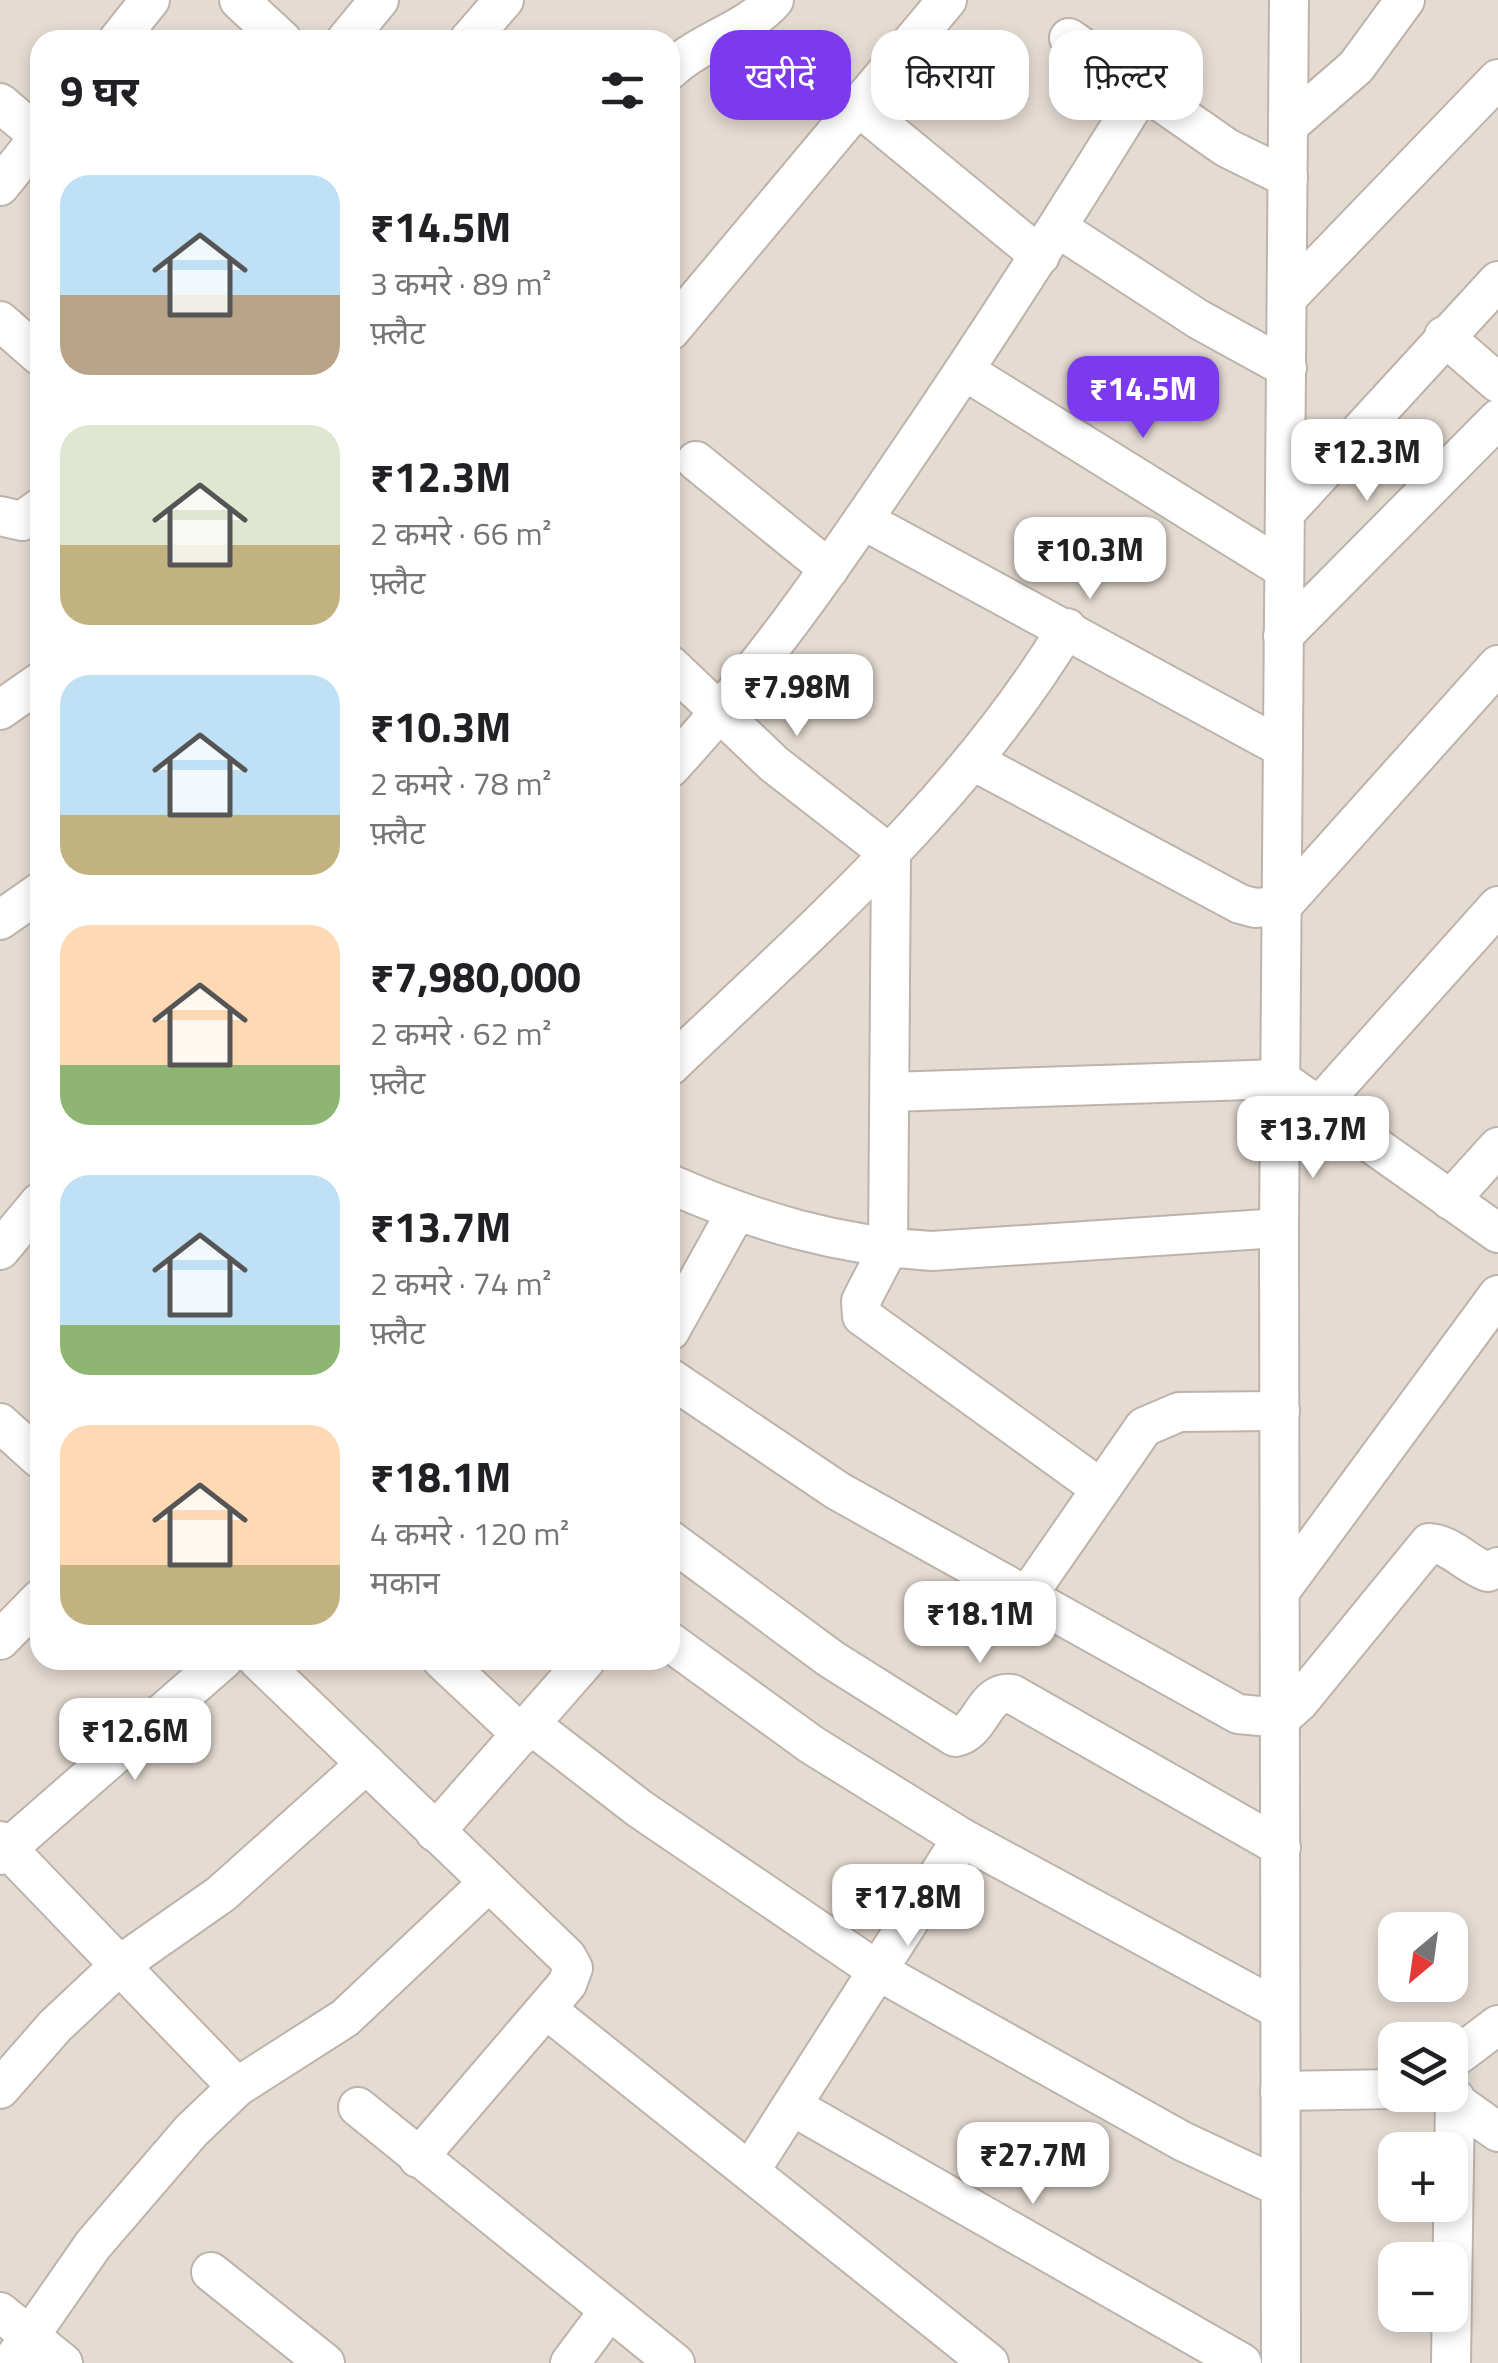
<!DOCTYPE html>
<html lang="hi">
<meta charset="utf-8">
<style>
body{margin:0;font-family:"Titillium Web","Noto Sans Devanagari",sans-serif;background:#f2f2f2;color:#202124;height:100vh;display:flex;flex-direction:column;font-size:38px;white-space:nowrap}
*{box-sizing:border-box;margin:0}
p{font-size:32px;color:#757577}
.icon{flex:none;width:55px;height:55px;fill:none;stroke:currentColor;stroke-width:2;stroke-linecap:round;stroke-linejoin:round}
.map{position:relative;flex:1;overflow:hidden}
.drawer{position:absolute;left:30px;top:30px;width:650px;height:1640px;display:flex;flex-direction:column;background:#fff;border-radius:30px;box-shadow:0 5px 15px #0003}
.drawer>*{flex:none}
.guide{position:absolute;left:710px;top:30px;width:638px;height:90px;display:flex;gap:20px}
.needle{width:65px;rotate:209deg}
.buttons{position:absolute;left:1378px;top:1912px;display:grid;gap:20px}
.buttons a{display:grid;place-items:center;width:90px;height:90px;border-radius:20px;background:#fff;box-shadow:0 5px 15px #0003;font-size:50px}
.price{position:absolute;translate:-50% -85px;padding:0 22px;border-radius:20px;background:#fff;color:#222;font-size:32px;line-height:65px;filter:drop-shadow(0 2px 5px #0008)}
.price::after{content:'';position:absolute;left:50%;top:60px;width:30px;height:22px;margin-left:-15px;background:inherit;clip-path:polygon(0 0,100% 0,50% 100%)}
.price.current{background:#7c3aed;color:#fff}
ul{padding:0;list-style:none}
li{display:flex;align-items:center;gap:30px;height:250px;padding:0 30px}
li span{display:grid;place-items:center;flex:none;width:280px;height:200px;border-radius:30px;color:#555}
li>.icon{margin-inline-start:auto}
span .icon{width:120px;height:120px;fill:#fffc;stroke-width:1}
li b{font-size:42px}
h2{display:flex;justify-content:space-between;align-items:center;height:120px;padding:0 30px;font-size:42px}
.tag{padding:0 35px;border-radius:30px;background:#fff;box-shadow:0 5px 15px #0003;font-size:35px;line-height:90px}
.tag.current{background:#7c3aed;color:#fff}
.map>svg:first-child{display:block}
.residential{fill:#e4dbd2;fill-rule:evenodd}
.lines{fill:none;stroke-linecap:round;stroke-linejoin:round}
.minor-casing{stroke:#beb3aa;stroke-width:42}
.minor{stroke:#fff;stroke-width:38}
</style>
<div class="map">
<svg width="1498" height="2363" viewBox="0 0 1498 2363">
<rect width="100%" height="100%" fill="#f0eae3"/>
<path class="residential" d="M0,0h1498v2363h-1498zM40,40h630v1620h-630zM1395,1930h55v55h-55zM1395,2040h55v55h-55zM1395,2150h55v55h-55zM1395,2260h55v55h-55z"/>
<g class="lines">
<defs>
<g id="minor">
<polyline points="239,0 282,40"/>
<polyline points="1069,38 1227,148 1288,178"/>
<polyline points="118,40 150,0"/>
<polyline points="346,40 379,0"/>
<polyline points="469,40 504,0"/>
<path d="M670,70c31,-29 78,-40 104,-70"/>
<polyline points="0,103 40,137"/>
<polyline points="859,107 1040,256"/>
<polyline points="1289,125 1356,67 1405,0"/>
<polyline points="0,186 40,136"/>
<polyline points="1058,228 1198,319 1287,368"/>
<polyline points="1287,298 1498,79"/>
<polyline points="0,321 40,356"/>
<polyline points="670,331 947,0"/>
<polyline points="1444,336 1498,383"/>
<polyline points="965,371 1284,569"/>
<polyline points="696,461 829,569"/>
<polyline points="1285,513 1498,281"/>
<polyline points="0,516 22,521 40,508"/>
<polyline points="863,520 1283,748"/>
<polyline points="1283,636 1498,419"/>
<polyline points="670,665 774,764 891,855 888,1249 861,1301 862,1316 1100,1488"/>
<polyline points="0,710 40,682"/>
<polyline points="975,762 1240,904 1255,908 1282,906 1498,665"/>
<path d="M670,768c86,-93 158,-196 229,-301 84,-123 165,-249 243,-376"/>
<polyline points="0,920 40,892"/>
<path d="M670,1066c143,-137 294,-267 397,-438"/>
<polyline points="890,1092 1280,1079 1498,1233"/>
<polyline points="1319,1106 1498,906"/>
<path d="M670,1184c84,37 169,62 262,67l347,-23"/>
<polyline points="1450,1200 1498,1147"/>
<polyline points="0,1250 40,1202"/>
<polyline points="670,1331 736,1212"/>
<path d="M670,1378l168,113 400,223 43,4 18,-16 130,-159c22,1 38,22 59,29l10,-5"/>
<polyline points="0,1423 40,1459"/>
<path d="M670,1540l161,119 124,78c28,-5 27,-47 57,-43l269,153"/>
<polyline points="1281,1590 1498,1295"/>
<polyline points="1027,1596 1144,1427 1179,1412 1280,1411"/>
<polyline points="0,1640 40,1599"/>
<polyline points="670,1642 812,1745 962,1838 1280,2010"/>
<polyline points="258,1660 567,1957 573,1968 567,1984 418,2158"/>
<polyline points="442,1660 522,1735"/>
<polyline points="531,1725 640,1809 878,1971 1182,2141 1280,2187"/>
<polyline points="435,1832 586,1660"/>
<polyline points="0,1841 237,2087"/>
<polyline points="0,1855 223,1660"/>
<polyline points="546,2009 989,2363"/>
<polyline points="1450,2061 1498,2025"/>
<polyline points="0,2089 55,2026 121,1964 221,1894 366,1764"/>
<polyline points="1280,2091 1395,2089"/>
<polyline points="1446,2095 1498,2132"/>
<polyline points="792,2106 1242,2363"/>
<polyline points="358,2107 675,2363"/>
<polyline points="750,2171 962,1838"/>
<polyline points="211,2272 325,2363"/>
<polyline points="0,2312 63,2363"/>
<polyline points="11,2363 93,2245 191,2131 237,2087 345,2018 489,1882"/>
<polyline points="570,2363 608,2312"/>
<polyline points="1281,2363 1279,1228 1289,0"/>
<polyline points="1451,2363 1455,2098"/>
</g>
</defs>
<use href="#minor" class="minor-casing"/>
<use href="#minor" class="minor"/>
</g>
</svg>
<div class="buttons">
<a><svg class="needle" viewBox="-14 -14 28 28"><path d="M0-13l5 13h-10z" fill="#e53935"/><path d="M0 13l5-13h-10z" fill="#757577"/></svg></a>
<a><svg class="icon" aria-label="layers" viewBox="0 0 24 24"><path d="M12 4l9 5-9 5-9-5zM3 14l9 5 9-5"/></svg></a>
<a>+</a>
<a>−</a>
</div>
<b class="price current" style="left:1143px;top:441px">₹14.5M</b>
<b class="price" style="left:1367px;top:504px">₹12.3M</b>
<b class="price" style="left:1090px;top:602px">₹10.3M</b>
<b class="price" style="left:797px;top:739px">₹7.98M</b>
<b class="price" style="left:1313px;top:1181px">₹13.7M</b>
<b class="price" style="left:980px;top:1666px">₹18.1M</b>
<b class="price" style="left:135px;top:1783px">₹12.6M</b>
<b class="price" style="left:908px;top:1949px">₹17.8M</b>
<b class="price" style="left:1033px;top:2207px">₹27.7M</b>
<div class="guide">
<a class="tag current">खरीदें</a>
<a class="tag">किराया</a>
<a class="tag">फ़िल्टर</a>
</div>
<section class="drawer">
<h2>9 घर<svg class="icon" aria-label="filters" viewBox="0 0 24 24"><path d="M4 7h16M4 17h16"/><circle cx="9" cy="7" r="2"/><circle cx="15" cy="17" r="2"/></svg></h2>
<ul>
<li><span style="background:linear-gradient(#bfe0f5 60%,#b9a48a 0)"><svg class="icon" aria-label="home" viewBox="0 0 24 24"><path d="M3 11l9-7 9 7M6 9v11h12V9"/></svg></span><div><b>₹14.5M</b><p>3 कमरे · 89 m²</p><p>फ़्लैट</p></div></li>
<li><span style="background:linear-gradient(#dfe7d0 60%,#c2b280 0)"><svg class="icon" aria-label="home" viewBox="0 0 24 24"><path d="M3 11l9-7 9 7M6 9v11h12V9"/></svg></span><div><b>₹12.3M</b><p>2 कमरे · 66 m²</p><p>फ़्लैट</p></div></li>
<li><span style="background:linear-gradient(#bfe0f5 70%,#c2b280 0)"><svg class="icon" aria-label="home" viewBox="0 0 24 24"><path d="M3 11l9-7 9 7M6 9v11h12V9"/></svg></span><div><b>₹10.3M</b><p>2 कमरे · 78 m²</p><p>फ़्लैट</p></div></li>
<li><span style="background:linear-gradient(#ffd9b3 70%,#8fb573 0)"><svg class="icon" aria-label="home" viewBox="0 0 24 24"><path d="M3 11l9-7 9 7M6 9v11h12V9"/></svg></span><div><b>₹7,980,000</b><p>2 कमरे · 62 m²</p><p>फ़्लैट</p></div></li>
<li><span style="background:linear-gradient(#bfe0f5 75%,#8fb573 0)"><svg class="icon" aria-label="home" viewBox="0 0 24 24"><path d="M3 11l9-7 9 7M6 9v11h12V9"/></svg></span><div><b>₹13.7M</b><p>2 कमरे · 74 m²</p><p>फ़्लैट</p></div></li>
<li><span style="background:linear-gradient(#ffd9b3 70%,#c2b280 0)"><svg class="icon" aria-label="home" viewBox="0 0 24 24"><path d="M3 11l9-7 9 7M6 9v11h12V9"/></svg></span><div><b>₹18.1M</b><p>4 कमरे · 120 m²</p><p>मकान</p></div></li>
</ul>
</section>
</div>
